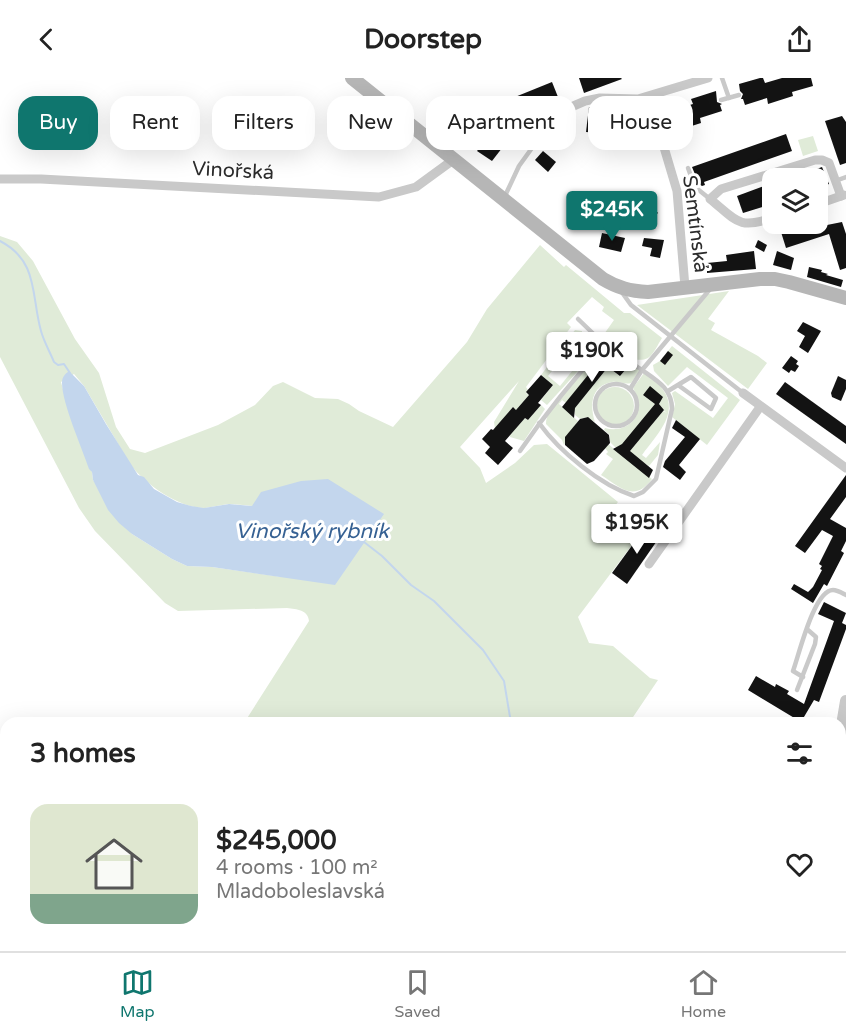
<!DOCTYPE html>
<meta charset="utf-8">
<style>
body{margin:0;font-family:"Varela Round",sans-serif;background:#f2f2f2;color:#222;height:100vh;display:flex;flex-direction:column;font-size:22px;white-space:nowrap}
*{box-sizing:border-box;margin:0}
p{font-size:20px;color:#767676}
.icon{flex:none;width:33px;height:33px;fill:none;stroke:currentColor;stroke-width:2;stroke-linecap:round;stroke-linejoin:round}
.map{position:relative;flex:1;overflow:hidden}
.sheet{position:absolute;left:0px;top:639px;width:846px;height:234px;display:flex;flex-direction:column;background:#fff;border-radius:18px 18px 0 0;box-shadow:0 6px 24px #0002}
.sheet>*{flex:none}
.banner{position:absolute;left:18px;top:18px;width:810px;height:54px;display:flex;gap:12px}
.fabs{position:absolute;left:762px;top:90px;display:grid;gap:12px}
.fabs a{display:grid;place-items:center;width:66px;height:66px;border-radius:12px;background:#fff;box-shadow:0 6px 24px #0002;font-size:30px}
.price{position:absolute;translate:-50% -51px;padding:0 14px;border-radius:6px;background:#fff;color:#222;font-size:20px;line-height:39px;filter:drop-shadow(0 2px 3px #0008)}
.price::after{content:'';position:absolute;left:50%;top:36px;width:18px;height:14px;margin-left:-9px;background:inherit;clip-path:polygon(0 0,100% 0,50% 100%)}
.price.active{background:#0f766e;color:#fff}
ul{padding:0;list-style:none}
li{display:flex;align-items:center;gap:18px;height:150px;padding:0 30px}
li+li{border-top:2px solid #e0e0e0}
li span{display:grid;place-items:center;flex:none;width:168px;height:120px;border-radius:18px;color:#555}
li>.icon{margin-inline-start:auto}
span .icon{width:72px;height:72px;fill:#fffc;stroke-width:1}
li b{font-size:26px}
h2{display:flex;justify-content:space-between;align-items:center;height:72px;padding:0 30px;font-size:26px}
.chip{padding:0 21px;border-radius:18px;background:#fff;box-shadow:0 6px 24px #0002;font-size:21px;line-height:54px}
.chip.active{background:#0f766e;color:#fff}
header{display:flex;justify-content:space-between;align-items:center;height:78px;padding:0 30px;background:#fff;font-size:27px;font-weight:800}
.tabs{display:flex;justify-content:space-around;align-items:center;height:84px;border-top:2px solid #e0e0e0;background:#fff;font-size:16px;color:#767676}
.tabs a{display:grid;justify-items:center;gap:3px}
.tabs .active{color:#0f766e}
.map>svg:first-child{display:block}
.green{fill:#e0ebd8;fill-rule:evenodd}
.water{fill:#c3d6ed}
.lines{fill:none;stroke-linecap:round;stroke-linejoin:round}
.stream{stroke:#c3d6ed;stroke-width:2}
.building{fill:#131313}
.service{stroke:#c9c9c9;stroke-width:4.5}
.minor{stroke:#c9c9c9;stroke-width:9}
.tertiary{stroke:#c9c9c9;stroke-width:12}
.secondary{stroke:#b6b6b6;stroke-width:14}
.labels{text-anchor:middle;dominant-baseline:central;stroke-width:6;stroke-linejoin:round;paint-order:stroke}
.street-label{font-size:20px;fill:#2c2c2c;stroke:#fff}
.water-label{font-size:21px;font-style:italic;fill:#366193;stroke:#fff}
</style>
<header><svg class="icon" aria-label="back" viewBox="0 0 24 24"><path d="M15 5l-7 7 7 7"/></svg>Doorstep<svg class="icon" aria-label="share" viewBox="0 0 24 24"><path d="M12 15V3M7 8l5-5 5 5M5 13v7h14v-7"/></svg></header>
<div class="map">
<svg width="846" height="873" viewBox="0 0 846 873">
<rect width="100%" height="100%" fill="#fff"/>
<g class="green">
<polygon points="813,58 818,73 803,78 798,62"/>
<path d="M0,158l17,6 16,19 42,78 24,34 17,54 14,22 15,4 73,-28 37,-20 18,-19 10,-4 32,16 23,1 11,5 10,7 34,16 74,-85 20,-33 53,-64 24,22 2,-2 58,48h6l32,25c-4,6 -8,16 -14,20 -16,8 -36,-12 -46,-21l12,-17 -12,-9 2,-4 -12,-10 -25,26 4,4 -45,60 2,3 -2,3 3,2 -13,15 -3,-3 -18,22 -1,-7 25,-41 -59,66 20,21 6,15 29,-20 19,-18 13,-1 71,58 -14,17 22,-1 21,7 -69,92 11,26 24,3 37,32 8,2 -29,43h-385l65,-102c-1,-11 -12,-12 -22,-13l-109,3 -13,-8 -70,-72 -16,-23 -79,-151zM74,296l10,12 46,78c15,20 48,44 75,44 8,-1 15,-3 23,-4 8,0 16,1 24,2l30,71 -70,-10 -25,-1 -15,-7 -40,-25 -39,-54 -1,-8 -21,-54 -10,-36z"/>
<polygon points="729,213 708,241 715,245 711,252 758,278 767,285 748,311 637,227"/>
<polygon points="575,252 582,253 582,255 548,298 560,308 595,265 600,269 547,327 541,322 553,307 541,297"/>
<polygon points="672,268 740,322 707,367 672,339 675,326 672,315 675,313 713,340 728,320 687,289 668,308 654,293 653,287 660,283"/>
<path d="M604,276l12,1 24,15 -9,13c-6,2 -12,-2 -19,-1 -22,4 -22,24 -17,40l-8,-5 -7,2 -5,-4 -1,-6 34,-42 12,9 7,-8 -13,-10 -6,4 -8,-2 -34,43 -4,-3 -3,4 19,17 -14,24 -2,-5 -16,-16c-1,-17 39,-53 51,-67z"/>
<path d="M644,295c6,3 10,7 15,12 24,25 -1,48 -17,70l4,3 14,-16 -2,13 -9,11 -21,-13 35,-42 4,2 -8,-6 1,-6 -10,-14 -7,8 12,9 -35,43h-5l-5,-5v-7l-6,-5 1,-2c17,5 36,-6 33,-26 0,-5 -3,-10 -5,-14z"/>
<circle cx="615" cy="328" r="19"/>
<polygon points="541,327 545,331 524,363 510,359 509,357 525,340 528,342"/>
<path d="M608,366l44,35c-18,24 -32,8 -51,-4l12,-16 -7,-5 2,-2 -3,-4z"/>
<polygon points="0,852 6,854 6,867 351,867 352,873 0,873"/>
<polygon points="442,867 703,867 706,873 437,873"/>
</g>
<g class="water">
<path d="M69,293l15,15 22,38 32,51 6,2 10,12 23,13 14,4 13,2 25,-4 23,2 9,-14 40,-11 27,-2 56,35 -49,71 -123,-18 -25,-1 -15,-7 -40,-25 -13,-11 -11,-13 -15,-30 -1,-8 -3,-3c-7,-21 -27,-66 -27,-86 0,-6 3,-9 7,-12z"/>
<polygon points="351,867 442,867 437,873 392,871 391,873 352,873"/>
<polygon points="703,867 738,867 734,873 706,873"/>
</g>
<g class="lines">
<g class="stream">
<path d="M0,163c39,20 31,55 41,90 3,11 9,21 13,31l4,3 6,-1 6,9"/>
<polyline points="364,464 382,478 411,507 434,523 483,572 504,603 511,645"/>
<polyline points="834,873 846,870"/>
</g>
</g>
<g class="building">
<polygon points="579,0 621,0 622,1 584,15"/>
<polygon points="760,0 763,0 765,5 782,0 811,0 813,8 792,14 793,18 768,26 767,20 745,27 743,21 741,21 743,16 740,13 739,6"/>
<polygon points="552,4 560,24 523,39 515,19"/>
<polygon points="716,13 717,24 722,26 720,27 722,33 700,40 701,45 673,54 672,48 669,49 667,34 693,26 691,21"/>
<polygon points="589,29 611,31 609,56 586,54"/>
<polygon points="842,38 846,44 846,85 840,87 825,43"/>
<polygon points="644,44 651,66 631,72 624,50"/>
<polygon points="495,50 509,61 492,83 477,73"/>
<polygon points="786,56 792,73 704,104 705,107 702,108 699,106 692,89"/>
<polygon points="543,73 556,84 548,94 535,82"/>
<polygon points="822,89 829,106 818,110 818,100 792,100"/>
<polygon points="772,105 772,126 743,135 737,118"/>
<polygon points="645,121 658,135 648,143 636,129"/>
<polygon points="824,139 827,147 842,144 846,156 846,190 840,192 829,156 786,170 781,154 805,146 818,146 818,142"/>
<polygon points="602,155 625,160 621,174 599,169"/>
<polygon points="644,160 664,162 660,180 650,178 652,170 642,168"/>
<polygon points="758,162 767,167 764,174 755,169"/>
<polygon points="754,173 756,191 707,195 707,185 727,183 726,177"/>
<polygon points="777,173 794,180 791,192 773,187"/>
<polygon points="809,189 822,192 821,194 828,196 826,197 843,202 841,209 807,199"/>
<polygon points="803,244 821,253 808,275 799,269 805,258 797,253"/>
<polygon points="668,273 673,277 665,287 660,283"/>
<polygon points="791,278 798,283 796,286 799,288 795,294 791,292 789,295 782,290"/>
<polygon points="614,280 627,290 620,298 608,289 575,330 574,340 562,329 601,281 606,285"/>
<polygon points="541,297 553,307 538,325 541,327 528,342 525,340 505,363 513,370 498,387 485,375 490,369 482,361 491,351 493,352 513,329 516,332 529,317 526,314"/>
<polygon points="838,298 846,302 846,311 841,323 832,319 831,315"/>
<polygon points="785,304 846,348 846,366 776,316"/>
<polygon points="650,308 663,319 659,326 664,332 630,373 653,392 649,400 613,371 622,366 655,326 643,317"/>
<polygon points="588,339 609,357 610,365 594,383 587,386 565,367 565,359 580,341"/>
<polygon points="676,342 700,361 679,387 686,394 680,402 663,389 665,383 685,359 672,350"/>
<polygon points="846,397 846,419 830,441 846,450 846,463 841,473 844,475 827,508 824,506 813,525 791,511 794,506 808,514 813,509 822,492 820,491 822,488 819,486 833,458 822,452 805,475 795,468"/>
<polygon points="647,447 661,457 627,506 612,495"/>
<polygon points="824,524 846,535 842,545 846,547 846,551 819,624 814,622 801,644 748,612 756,598 775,609 776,606 789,613 787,616 804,626 834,543 818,536"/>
</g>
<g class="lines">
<g class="service">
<polyline points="722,0 729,20"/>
<polyline points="721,22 739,17"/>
<polyline points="688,90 695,109 710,121"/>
<polyline points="835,103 846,99"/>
<polyline points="504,120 519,88 537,63"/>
<polyline points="621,213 631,227 743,315"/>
<polyline points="578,241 605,267"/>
<circle cx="616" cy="327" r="21"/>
<polyline points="668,313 691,299 716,320 711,331 678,307"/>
<path d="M539,345c21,29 61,62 95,73l9,-4 13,-13 16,-70c0,-20 -14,-28 -30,-39l69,-82"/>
<path d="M520,373c26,-38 54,-73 85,-106l37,25 -12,19"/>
<path d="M803,599l-10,-6c6,-16 21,-81 40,-81 4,0 9,3 13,5"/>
<polyline points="797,612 815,566 816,559 808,552"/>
</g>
<g class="minor">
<polyline points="649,19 677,113 685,209"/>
<polyline points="555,36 585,23 600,20 638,21 708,0"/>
<polyline points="0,101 41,101 379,119 416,109 453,82"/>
<polyline points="818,126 844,117"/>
<path d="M772,140c-34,12 -36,2 -62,-19l11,-10 94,-29h7l7,3 12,33"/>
<polyline points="743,315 846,390"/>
<polyline points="649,486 760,329"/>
</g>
<g class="tertiary">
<polyline points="840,659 846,623"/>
<polyline points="748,873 753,867"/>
</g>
<path class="secondary" d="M352,0l251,201c15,9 27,12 45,13l112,-13h15l14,3 57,16"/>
</g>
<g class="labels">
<g class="street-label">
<text transform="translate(233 93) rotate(3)">Vinořská</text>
<text transform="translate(695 146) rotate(83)">Semtínská</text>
</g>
<g class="water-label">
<text x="312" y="453">Vinořský rybník</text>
</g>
</g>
</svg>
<div class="fabs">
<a><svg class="icon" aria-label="layers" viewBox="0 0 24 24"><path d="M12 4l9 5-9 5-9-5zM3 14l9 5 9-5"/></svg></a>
</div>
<b class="price active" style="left:612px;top:164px">$245K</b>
<b class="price" style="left:592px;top:305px">$190K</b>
<b class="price" style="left:637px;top:477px">$195K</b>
<div class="banner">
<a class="chip active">Buy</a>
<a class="chip">Rent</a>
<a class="chip">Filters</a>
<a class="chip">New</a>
<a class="chip">Apartment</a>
<a class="chip">House</a>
</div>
<section class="sheet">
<h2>3 homes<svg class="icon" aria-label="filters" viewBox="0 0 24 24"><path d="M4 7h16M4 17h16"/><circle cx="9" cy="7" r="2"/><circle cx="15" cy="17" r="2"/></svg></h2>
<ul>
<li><span style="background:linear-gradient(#dfe7d0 75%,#7fa58c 0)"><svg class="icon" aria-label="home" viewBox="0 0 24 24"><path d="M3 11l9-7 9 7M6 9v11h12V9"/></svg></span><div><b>$245,000</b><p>4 rooms · 100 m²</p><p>Mladoboleslavská</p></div><svg class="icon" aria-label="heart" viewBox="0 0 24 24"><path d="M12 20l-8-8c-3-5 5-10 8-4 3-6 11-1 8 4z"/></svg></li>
</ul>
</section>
</div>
<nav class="tabs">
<a class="active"><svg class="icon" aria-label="map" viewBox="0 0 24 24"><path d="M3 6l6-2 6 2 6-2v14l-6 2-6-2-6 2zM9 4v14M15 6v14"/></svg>Map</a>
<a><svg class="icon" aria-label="saved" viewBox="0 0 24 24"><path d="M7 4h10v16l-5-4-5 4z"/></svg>Saved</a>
<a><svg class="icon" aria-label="home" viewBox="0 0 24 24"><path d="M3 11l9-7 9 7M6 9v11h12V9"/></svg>Home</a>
</nav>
